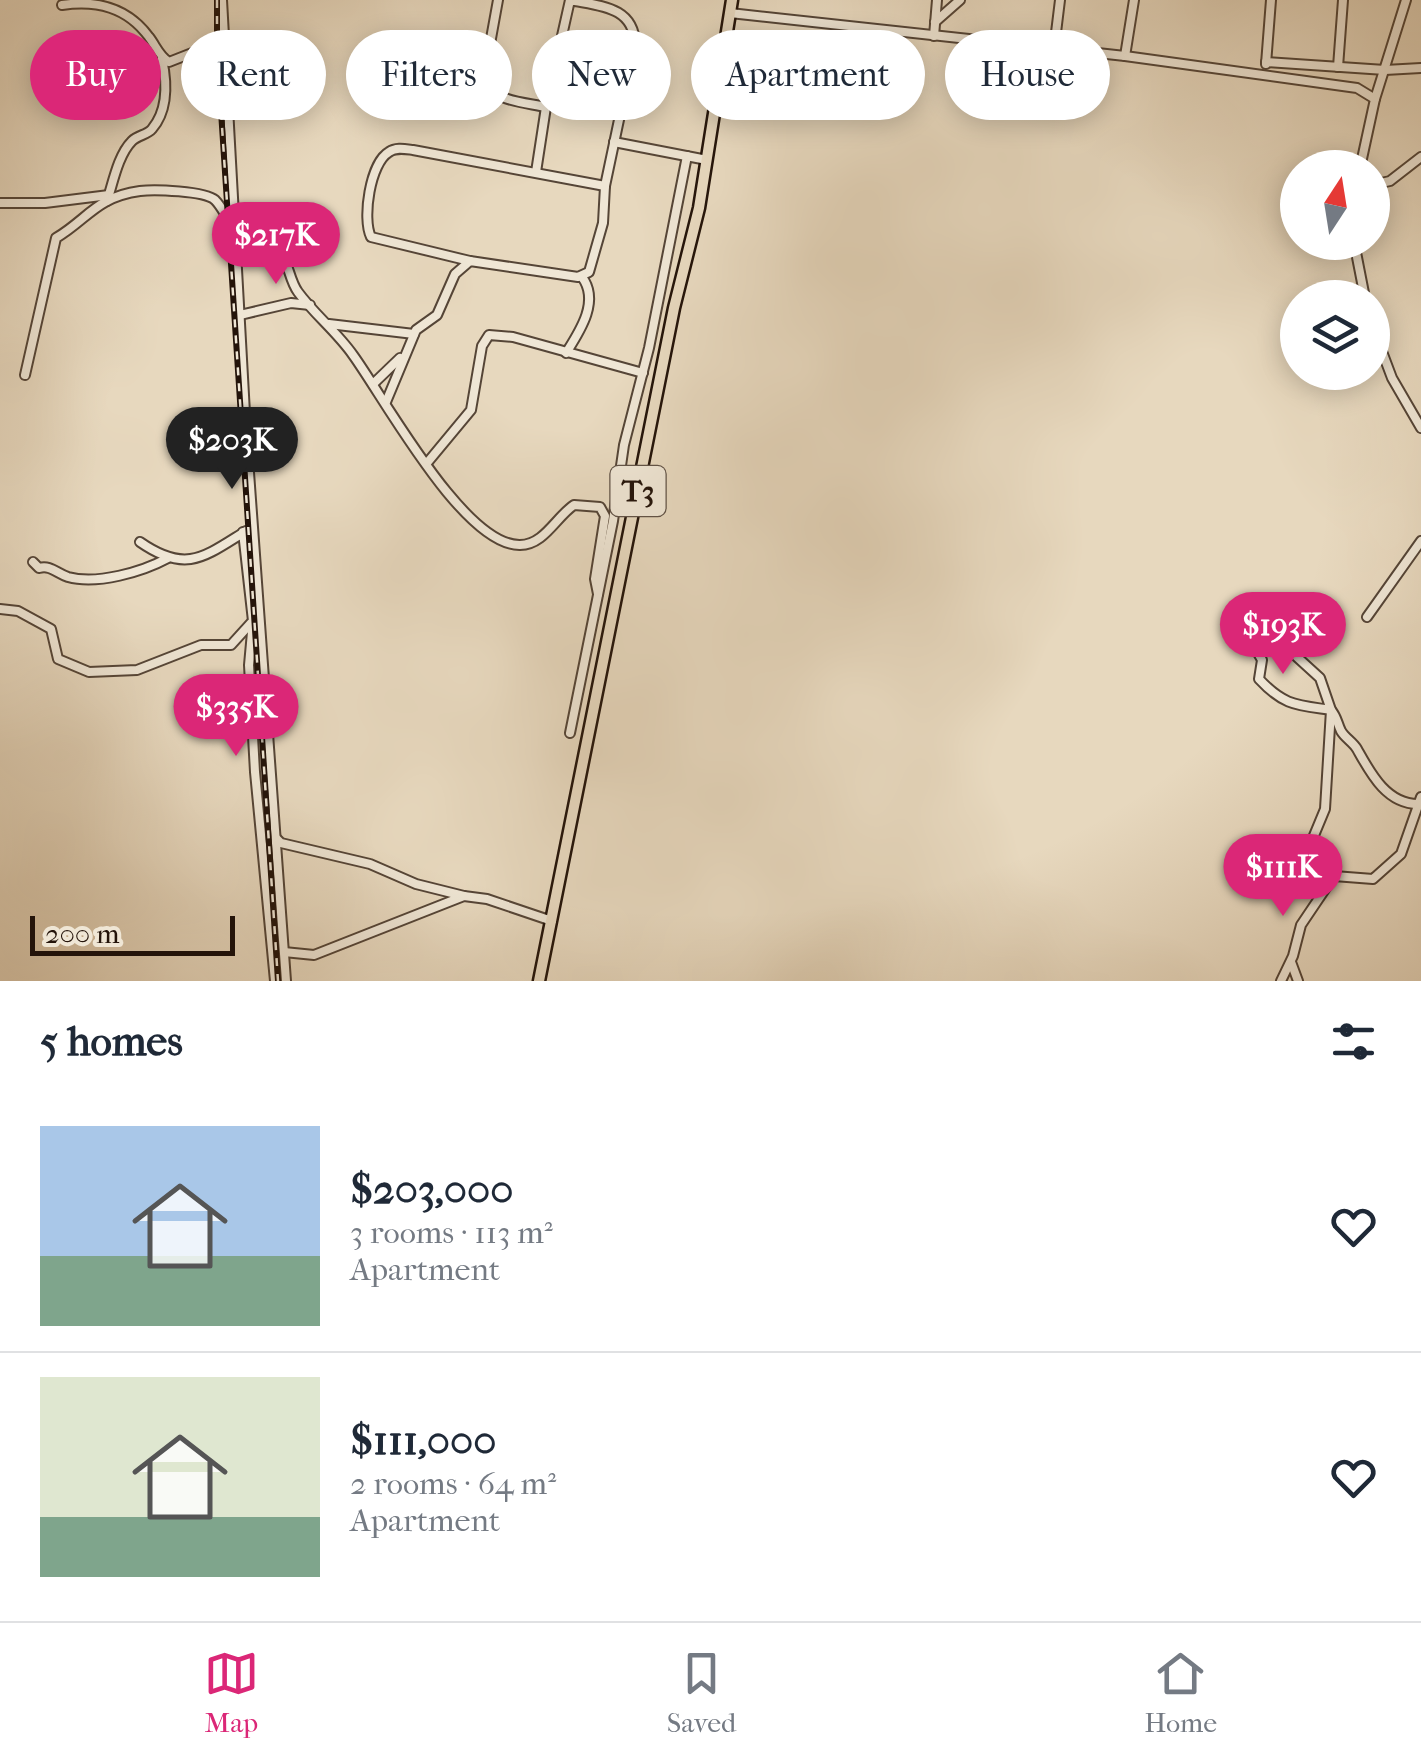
<!DOCTYPE html>
<meta charset="utf-8">
<style>
body{margin:0;font-family:"IM FELL French Canon",serif;background:#f6f6f7;color:#1f2937;height:100vh;display:flex;flex-direction:column;font-size:38px;white-space:nowrap}
*{box-sizing:border-box;margin:0}
p{font-size:32px;color:#747a83}
.icon{flex:none;width:55px;height:55px;fill:none;stroke:currentColor;stroke-width:2;stroke-linecap:round;stroke-linejoin:round}
.map{position:relative;height:981px;overflow:hidden}
.sheet{display:flex;flex-direction:column;background:#fff;flex:1}
.sheet>*{flex:none}
.top-card{position:absolute;left:30px;top:30px;width:1362px;height:90px;display:flex;gap:20px}
.needle{width:65px;rotate:12deg}
.buttons{position:absolute;left:1280px;top:150px;display:grid;gap:20px}
.buttons a{display:grid;place-items:center;width:110px;height:110px;border-radius:50%;background:#fff;box-shadow:0 5px 25px #0003;font-size:50px}
.scale{position:absolute;left:30px;bottom:25px;width:205px;box-sizing:border-box;padding-left:10px;border:5px solid #24140a;border-top:0;font-size:28px;line-height:35px;white-space:nowrap;color:#24140a;-webkit-text-stroke:8px #efe6d5;paint-order:stroke}
.price{position:absolute;translate:-50% -85px;padding:0 22px;border-radius:35px;background:#db2777;color:#fff;font-size:32px;line-height:65px;filter:drop-shadow(0 2px 5px #0008)}
.price::after{content:'';position:absolute;left:50%;top:60px;width:30px;height:22px;margin-left:-15px;background:inherit;clip-path:polygon(0 0,100% 0,50% 100%)}
.price.selected{background:#222;color:#fff}
ul{padding:0;list-style:none}
li{display:flex;align-items:center;gap:30px;height:250px;padding:0 40px}
li+li{border-top:2px solid #e0e1e3}
li span{display:grid;place-items:center;flex:none;width:280px;height:200px;border-radius:0px;color:#555}
li>.icon{margin-inline-start:auto}
span .icon{width:120px;height:120px;fill:#fffc;stroke-width:1}
li b{font-size:42px}
h2{display:flex;justify-content:space-between;align-items:center;height:120px;padding:0 40px;font-size:42px}
.pill{padding:0 35px;border-radius:45px;background:#fff;box-shadow:0 5px 25px #0003;font-size:35px;line-height:90px}
.pill.selected{background:#db2777;color:#fff}
.menu{display:flex;justify-content:space-around;align-items:center;height:140px;border-top:2px solid #e0e1e3;background:#fff;font-size:28px;color:#747a83}
.menu a{display:grid;justify-items:center;gap:5px}
.menu .selected{color:#db2777}
.map>svg:first-child{display:block}
.lines{fill:none;stroke-linecap:round;stroke-linejoin:round}
.minor-casing{stroke:#554537;stroke-width:12}
.highway-casing{stroke:#24140a;stroke-width:15}
.minor{stroke:#efe6d5;stroke-width:8}
.highway{stroke:#e7d8be;stroke-width:10}
.rail-casing{stroke:#24140a;stroke-width:6}
.rail{stroke:#efe6d5;stroke-width:2.5;stroke-dasharray:8;stroke-linecap:butt}
.labels{text-anchor:middle;dominant-baseline:central;stroke-width:10;stroke-linejoin:round;paint-order:stroke}
.shield{fill:#efe6d5;stroke:#615347;stroke-width:2.5}
.shield-label{font-size:30px;font-weight:bold;fill:#24140a}
</style>
<div class="map">
<svg width="1421" height="981" viewBox="0 0 1421 981">
<rect width="100%" height="100%" fill="#e7d8be"/>
<filter id="stains"><feTurbulence type="fractalNoise" baseFrequency=".002" numOctaves="4"/><feColorMatrix values="0 0 0 0 .2 0 0 0 0 .09 0 0 0 0 .02 0 0 0 .5 -.17"/></filter>
<radialGradient id="worn" r=".72"><stop offset=".6" stop-color="#630" stop-opacity="0"/><stop offset="1" stop-color="#630" stop-opacity=".3"/></radialGradient>
<g class="lines">
<defs>
<g id="minor">
<polyline points="222,0 246,431 286,981"/>
<path d="M498,0l-14,77c6,25 40,25 62,30"/>
<path d="M62,5c35,-5 65,2 87,32 7,9 10,19 20,25l28,-11 28,1"/>
<polyline points="730,13 1125,56 1357,88 1375,99 1360,168"/>
<polyline points="935,22 960,0"/>
<polyline points="934,36 937,0"/>
<polyline points="1054,49 1060,0"/>
<polyline points="1125,56 1134,0"/>
<polyline points="1266,62 1385,70 1421,68"/>
<polyline points="1266,64 1271,0"/>
<polyline points="1338,67 1343,0"/>
<polyline points="1375,99 1406,0"/>
<polyline points="614,142 707,160"/>
<polyline points="1372,185 1390,181 1421,157"/>
<path d="M107,201c6,-18 11,-46 25,-60 6,-6 15,-6 20,-12 17,-20 15,-47 10,-70"/>
<polyline points="0,203 45,203 109,195"/>
<polyline points="1354,242 1365,298"/>
<path d="M470,261l-99,-24c-9,-18 -1,-74 18,-85 7,-5 16,-3 24,-2l192,36"/>
<polyline points="240,315 291,303 310,305"/>
<polyline points="329,324 414,334"/>
<polyline points="1372,325 1392,378 1421,428"/>
<path d="M566,353c14,-22 34,-52 16,-76"/>
<path d="M25,375l31,-137c32,-19 40,-41 84,-47 14,-2 65,0 75,9 9,9 12,22 23,29 13,8 30,11 41,22 10,11 10,29 19,41 16,22 39,40 55,63 32,44 111,191 167,190 24,0 36,-28 54,-40l26,2 5,9 -10,63 3,15"/>
<polyline points="373,384 400,358"/>
<path d="M386,402l30,-72 21,-15 18,-41 15,-13 108,16 11,-5 14,-49 2,-37 30,-142c-1,-38 -36,-38 -65,-44l-24,107 -10,65"/>
<polyline points="427,463 471,410 482,346 489,335 513,337 643,373"/>
<polyline points="243,532 253,621 249,665 255,772 275,981"/>
<path d="M140,542c46,32 64,15 106,-11"/>
<path d="M33,562l6,6c12,-3 17,5 29,9 29,8 74,-5 100,-19"/>
<polyline points="0,609 18,611 51,629 58,659 89,672 137,670 201,645 231,645 251,623"/>
<polyline points="1367,617 1421,541"/>
<path d="M1250,639l12,21 -3,19c25,27 38,26 72,31 6,7 6,13 10,21 4,7 12,11 16,18 13,23 29,55 61,55"/>
<polyline points="1286,647 1320,678 1331,710 1325,809 1303,862"/>
<polyline points="570,733 613,521 624,445 649,348 687,156"/>
<polyline points="276,838 281,843 370,864 416,884 464,896"/>
<polyline points="1268,849 1334,876 1373,879 1401,854 1421,797"/>
<polyline points="284,952 314,955 464,896 487,899 552,921"/>
<polyline points="1291,962 1298,981"/>
<polyline points="1281,981 1293,956 1301,925 1334,876"/>
</g>
<polyline id="highway" points="539,981 674,308 699,208 732,0"/>
</defs>
<use href="#minor" class="minor-casing"/>
<use href="#highway" class="highway-casing"/>
<use href="#minor" class="minor"/>
<use href="#highway" class="highway"/>
<defs>
<polyline id="rail" points="217,0 217,50 278,981"/>
</defs>
<use href="#rail" class="rail-casing"/>
<use href="#rail" class="rail"/>
</g>
<g class="labels">
<rect class="shield" x="610.5" y="466" width="55" height="50" rx="8"/>
<g class="shield-label">
<text x="638" y="491">T3</text>
</g>
</g>
<rect width="100%" height="100%" filter="url(#stains)"/>
<rect width="100%" height="100%" fill="url(#worn)"/>
</svg>
<div class="buttons">
<a><svg class="needle" viewBox="-14 -14 28 28"><path d="M0-13l5 13h-10z" fill="#e53935"/><path d="M0 13l5-13h-10z" fill="#747a83"/></svg></a>
<a><svg class="icon" aria-label="layers" viewBox="0 0 24 24"><path d="M12 4l9 5-9 5-9-5zM3 14l9 5 9-5"/></svg></a>
</div>
<div class="scale">200 m</div>
<b class="price" style="left:276px;top:287px">$217K</b>
<b class="price selected" style="left:232px;top:492px">$203K</b>
<b class="price" style="left:1283px;top:677px">$193K</b>
<b class="price" style="left:236px;top:759px">$335K</b>
<b class="price" style="left:1283px;top:919px">$111K</b>
<div class="top-card">
<a class="pill selected">Buy</a>
<a class="pill">Rent</a>
<a class="pill">Filters</a>
<a class="pill">New</a>
<a class="pill">Apartment</a>
<a class="pill">House</a>
</div>
</div>
<section class="sheet">
<h2>5 homes<svg class="icon" aria-label="filters" viewBox="0 0 24 24"><path d="M4 7h16M4 17h16"/><circle cx="9" cy="7" r="2"/><circle cx="15" cy="17" r="2"/></svg></h2>
<ul>
<li><span style="background:linear-gradient(#a9c7e8 65%,#7fa58c 0)"><svg class="icon" aria-label="home" viewBox="0 0 24 24"><path d="M3 11l9-7 9 7M6 9v11h12V9"/></svg></span><div><b>$203,000</b><p>3 rooms · 113 m²</p><p>Apartment</p></div><svg class="icon" aria-label="heart" viewBox="0 0 24 24"><path d="M12 20l-8-8c-3-5 5-10 8-4 3-6 11-1 8 4z"/></svg></li>
<li><span style="background:linear-gradient(#dfe7d0 70%,#7fa58c 0)"><svg class="icon" aria-label="home" viewBox="0 0 24 24"><path d="M3 11l9-7 9 7M6 9v11h12V9"/></svg></span><div><b>$111,000</b><p>2 rooms · 64 m²</p><p>Apartment</p></div><svg class="icon" aria-label="heart" viewBox="0 0 24 24"><path d="M12 20l-8-8c-3-5 5-10 8-4 3-6 11-1 8 4z"/></svg></li>
</ul>
</section>
<nav class="menu">
<a class="selected"><svg class="icon" aria-label="map" viewBox="0 0 24 24"><path d="M3 6l6-2 6 2 6-2v14l-6 2-6-2-6 2zM9 4v14M15 6v14"/></svg>Map</a>
<a><svg class="icon" aria-label="saved" viewBox="0 0 24 24"><path d="M7 4h10v16l-5-4-5 4z"/></svg>Saved</a>
<a><svg class="icon" aria-label="home" viewBox="0 0 24 24"><path d="M3 11l9-7 9 7M6 9v11h12V9"/></svg>Home</a>
</nav>
